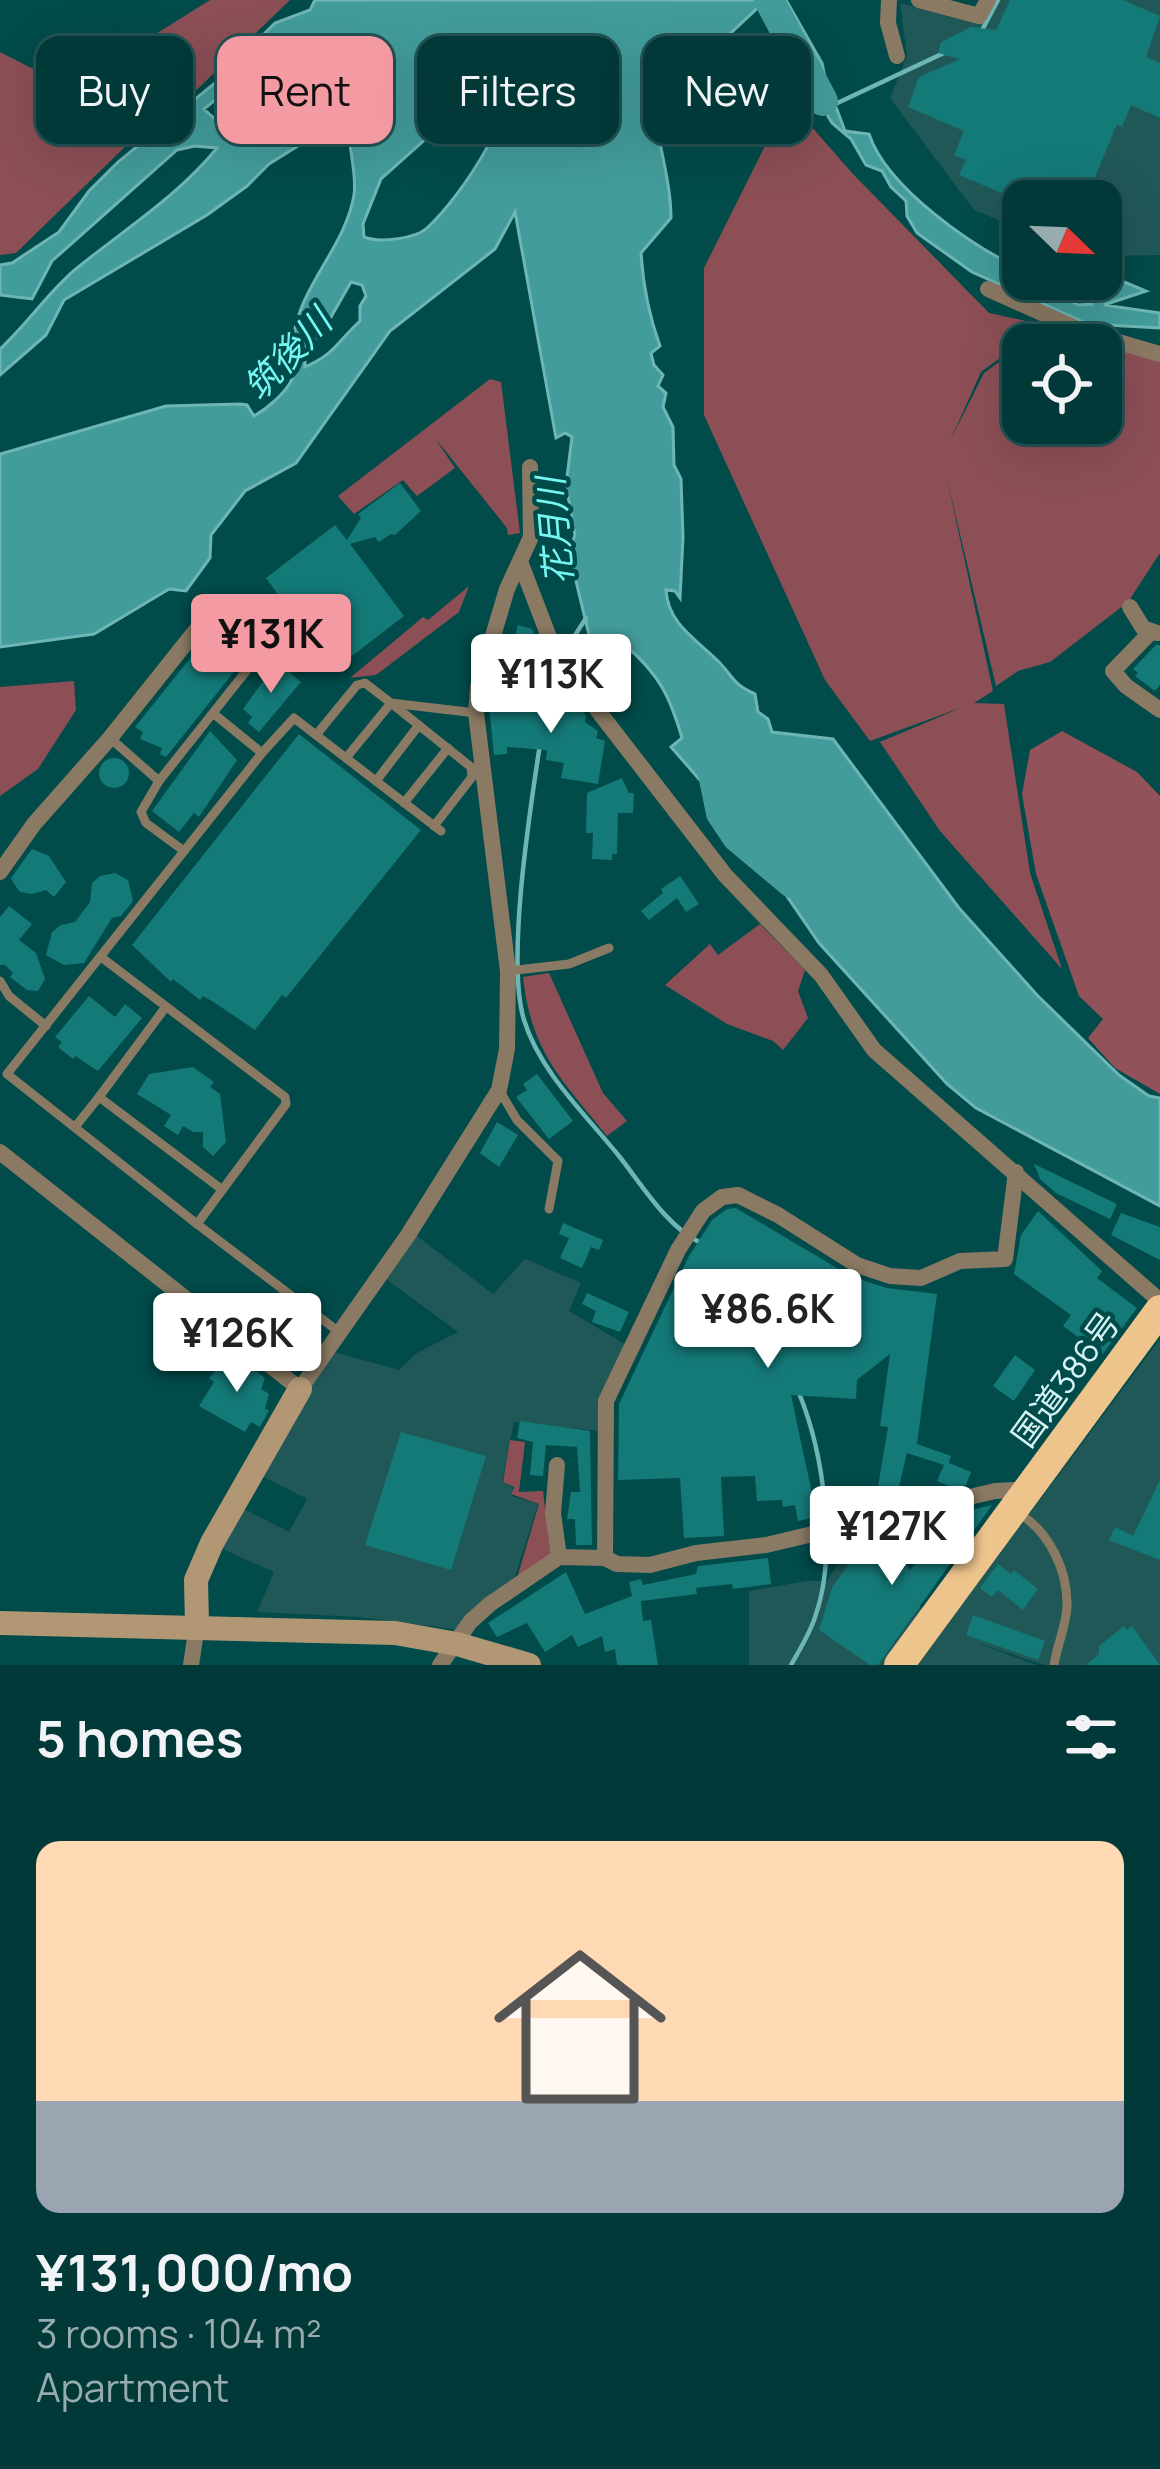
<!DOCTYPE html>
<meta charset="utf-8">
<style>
body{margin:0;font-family:Manrope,"Noto Sans JP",sans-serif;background:#0b3f40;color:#f1f3f6;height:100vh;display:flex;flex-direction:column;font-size:45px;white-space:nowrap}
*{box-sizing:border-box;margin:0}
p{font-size:39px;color:#96acae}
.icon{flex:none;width:66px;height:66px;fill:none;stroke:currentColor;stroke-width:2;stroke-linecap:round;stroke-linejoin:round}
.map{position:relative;height:1665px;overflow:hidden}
.details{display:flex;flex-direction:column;background:#013838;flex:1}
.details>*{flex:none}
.hud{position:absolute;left:36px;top:36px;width:1089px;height:108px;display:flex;gap:24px}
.needle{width:78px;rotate:113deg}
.fabs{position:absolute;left:1002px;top:180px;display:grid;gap:24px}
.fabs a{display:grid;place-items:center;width:120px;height:120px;border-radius:24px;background:#013838;box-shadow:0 12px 48px #0002,0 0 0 3px #235253;font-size:60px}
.price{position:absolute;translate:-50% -102px;padding:0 27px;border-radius:12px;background:#fff;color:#222;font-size:39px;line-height:78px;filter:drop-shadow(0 3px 6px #0008)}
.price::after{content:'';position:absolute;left:50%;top:72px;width:36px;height:27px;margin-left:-18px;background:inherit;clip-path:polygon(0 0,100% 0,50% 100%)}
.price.selected{background:#f49aa3;color:#111}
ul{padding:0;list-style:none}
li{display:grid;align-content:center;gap:24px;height:636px;padding:0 36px}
li span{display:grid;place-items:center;height:372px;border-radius:24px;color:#555}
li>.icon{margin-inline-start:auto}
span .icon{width:216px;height:216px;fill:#fffc;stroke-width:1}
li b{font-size:51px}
h2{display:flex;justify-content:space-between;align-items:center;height:144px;padding:0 36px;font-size:51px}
.pill{padding:0 42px;border-radius:24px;background:#013838;box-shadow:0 12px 48px #0002,0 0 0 3px #235253;font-size:42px;line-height:108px}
.pill.selected{background:#f49aa3;color:#111}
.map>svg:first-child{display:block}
.built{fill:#205857}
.green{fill:#8c4f56;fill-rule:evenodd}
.forest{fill:#925259}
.water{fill:#429c9b;stroke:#6eb6b5;stroke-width:3;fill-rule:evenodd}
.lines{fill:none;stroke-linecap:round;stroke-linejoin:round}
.stream{stroke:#6eb6b5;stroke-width:4.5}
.river{stroke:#429c9b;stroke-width:30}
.building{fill:#147a78}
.lane{stroke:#8a7963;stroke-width:9}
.street{stroke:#8a7963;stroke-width:16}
.secondary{stroke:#b29775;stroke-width:24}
.highway{stroke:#eec48d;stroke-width:30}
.labels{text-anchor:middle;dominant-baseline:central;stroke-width:9;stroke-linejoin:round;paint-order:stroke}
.street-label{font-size:33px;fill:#d6f4f3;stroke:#014b4a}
.water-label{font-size:36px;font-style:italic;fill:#75f7f4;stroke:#014b4a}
</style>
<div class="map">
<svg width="1160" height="1665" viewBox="0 0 1160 1665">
<rect width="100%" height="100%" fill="#014b4a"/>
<g class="built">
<polygon points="997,0 1160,0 1160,255 1101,256 1101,201 1023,201 1023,230 974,210 890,98 907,56 900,3 981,23"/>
<polygon points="413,1233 493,1294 525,1259 581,1283 569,1311 628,1346 600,1431 514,1422 502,1482 514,1487 511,1496 538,1504 514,1580 460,1630 359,1617 257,1612 274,1572 216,1546 238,1506 289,1532 307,1499 256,1473 330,1351 399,1370 417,1353 458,1332 383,1277"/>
<polygon points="1160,1339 1160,1665 1044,1665 972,1641 1036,1665 917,1665"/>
<polygon points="853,1541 886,1559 923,1611 883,1665 749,1665 749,1591 807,1581 827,1581"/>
</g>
<g class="green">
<polygon points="210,0 290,0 184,102 131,141 16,253 0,255 0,52 57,81 151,37"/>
<path d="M788,100l65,74 136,139 56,12 -64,47 -31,69 34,-68 65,-48 111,37v191l-32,49 -78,60 -32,9 -22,15 -49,-207 46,212 -19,12 30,1 26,169 32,96 -122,-138 -60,-89 83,-35 -93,34 -45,-61 -121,-265v-147zM1023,345h78v78h-78z"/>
<polygon points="490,379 501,382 520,533 508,535 507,528 435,438 455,468 417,496 403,480 354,514 338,496"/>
<polygon points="469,586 459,612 376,675 350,678 423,617 428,620"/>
<polygon points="74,681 76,710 38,769 0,796 0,687"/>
<polygon points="760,924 805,970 798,991 808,1018 783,1050 773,1041 727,1024 665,985 710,944 718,955"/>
<path d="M549,973l54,120 24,28 -20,15c-45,-56 -76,-84 -84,-159z"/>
<polygon points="510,1440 525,1442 519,1492 543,1491 551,1558 517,1578 539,1504 511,1494 515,1487 503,1482"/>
</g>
<polygon class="forest" points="1062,731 1137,772 1160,796 1160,1094 1115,1068 1088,1038 1103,1019 1079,996 1036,874 1022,794 1030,750"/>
<g class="water">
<path d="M315,0h451l-111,104c2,40 16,75 16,114l-30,35c2,31 8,63 19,93l-9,7 3,12 9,10 -5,11 8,7 -3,14 10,20 1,38 7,14 2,58 -3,61 -5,-7 -9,-1c2,34 30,49 52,71 16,16 14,23 37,33l3,18 10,7 4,13 61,7 126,169 78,87 82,80 30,21 11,2v108l-184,-98 -29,-24 -128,-141 -85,-124 -63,-72 11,-9c-12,-41 -22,-63 -57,-93l-7,4 4,15 -20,-13 -4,-13 -9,-3 -20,-83 6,-17 -9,-50 6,-48 -7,-4 -9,5 -41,-226 -20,37 -105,82 -94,132 -51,28 -34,44 -1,23 -24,33 -17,-2 -75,45 -94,13v-193l166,-48 74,-2 7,1 7,11c14,-8 33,-24 39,-39 5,-13 -2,-24 0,-37 6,-54 52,-92 61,-145 3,-20 -5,-44 -5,-65l-14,-7 -66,41 -22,22 -40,29 -143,85 -18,35 -46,40v-26c27,-25 51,-60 77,-81 48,-39 101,-72 140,-120l-22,-2 -18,4 -125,111 -20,38 -32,-4v-30l12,-2 47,-31 30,-41 29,-29 97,-79 60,-60 35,-13zM306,37l21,2c-26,55 -51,72 -111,81l-12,-11 63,-51zM505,51l8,4c10,49 -51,141 -86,173 -12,11 -48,15 -63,9l-1,-13 18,-45 58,-52 51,-72zM351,282l11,3 4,11 -6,10v15c-24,22 -24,32 -55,46v-18l18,-18z"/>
<path d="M775,0h11l36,63 8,38 6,6 9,24 24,3c18,54 104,113 154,136v9c33,0 31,13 55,26l14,-1 1,-13 24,-12 29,12 -42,14 56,8v15l-72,-4 -116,-52 -55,-39 -10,-17 -1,-15 -15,-14 -9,-16 -16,-6 -15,-26 -19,-16 -28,-48 -26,-25 -8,-20 2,-10 15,32 38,32 -11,-31 -27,-49z"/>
</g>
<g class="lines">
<g class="stream">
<polyline points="981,32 998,0"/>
<polyline points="831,106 946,52"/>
<polyline points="567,648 586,618"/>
<polyline points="546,709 558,669"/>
<path d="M540,744c-10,66 -34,217 -16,276 16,52 62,95 95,136 23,29 48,71 82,87"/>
<path d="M791,1665c9,-16 20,-33 25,-51 21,-62 8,-160 -17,-221"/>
</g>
<g class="river">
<polyline points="769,0 823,101"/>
<polyline points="711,764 721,813 737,837 792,883"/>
</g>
</g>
<g class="building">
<polygon points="1010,0 1123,0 1160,16 1146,57 1160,63 1160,118 1131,105 1122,127 1117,124 1085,201 1021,201 959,175 966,160 954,155 964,131 908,107 919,77 960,59 938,53 941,42 971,27 996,30"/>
<polygon points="400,483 421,511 395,535 391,534 379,542 375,537 350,544 404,616 335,669 304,628 328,599 325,595 265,642 246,618 277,593 266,578 335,525 347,540 361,518 358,514"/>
<polygon points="518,625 532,629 535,636 518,692 500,686"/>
<polygon points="204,641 237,668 166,757 160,754 162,748 140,739 143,732 135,727"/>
<polygon points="1156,645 1160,645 1160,685 1155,691 1135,676 1138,673 1133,669"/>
<polygon points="277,662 301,682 259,732 248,723 252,717 243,709"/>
<polygon points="559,692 570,694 586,716 585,722 598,731 596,738 605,741 598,784 561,778 564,763 546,760 547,750 507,747 507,754 494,755 489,706 511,704 556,709"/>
<polygon points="210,731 237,760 199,817 194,813 179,832 152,811"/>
<polygon points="299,734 421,830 286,998 282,995 255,1030 215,1003 203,996 200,1000 173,979 171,982 132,945"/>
<circle cx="114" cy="773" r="15"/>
<polygon points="622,778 629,793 634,793 633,813 618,813 617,854 612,854 612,860 592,859 593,833 586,833 587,793"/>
<polygon points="32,849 49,856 66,882 54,897 46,890 32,894 20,892 14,884 11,878"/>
<polygon points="115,873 128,880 133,901 121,916 112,918 84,963 64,965 46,955 52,932 61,925 75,922 90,902 92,883 100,876"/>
<polygon points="680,876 699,904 686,912 677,898 649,920 641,911 663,893 661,889"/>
<polygon points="9,906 32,924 19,940 36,953 45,979 38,991 27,990 10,977 13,973 5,965 0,965 0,917"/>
<polygon points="89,996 115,1017 125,1004 142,1018 98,1071 75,1056 73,1059 58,1047 62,1042 55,1037"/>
<polygon points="193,1067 214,1082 210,1087 220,1094 226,1142 213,1156 203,1147 203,1132 193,1132 183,1126 178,1135 164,1126 171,1115 137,1094 149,1074"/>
<polygon points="537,1074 573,1121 549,1139 516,1097 527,1090 523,1084"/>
<polygon points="497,1122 518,1135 499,1167 480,1153"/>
<polygon points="1034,1164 1117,1204 1110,1219 1056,1193 1040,1179"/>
<polygon points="736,1208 852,1277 887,1288 937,1294 917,1444 951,1456 949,1463 971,1472 966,1485 954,1488 937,1481 944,1465 907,1453 897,1495 877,1492 888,1427 880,1426 890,1354 857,1380 856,1399 791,1395 817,1517 798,1521 795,1505 783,1507 782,1500 757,1501 755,1476 721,1477 724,1536 684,1538 680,1478 618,1480 619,1404 689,1256 712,1220 727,1209"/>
<polygon points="1038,1211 1102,1271 1097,1278 1137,1308 1102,1355 1063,1326 1071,1315 1014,1274 1021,1235"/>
<polygon points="1121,1213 1160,1227 1160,1260 1111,1235"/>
<polygon points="563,1223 603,1240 599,1250 591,1247 582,1268 560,1258 569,1238 559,1234"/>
<polygon points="587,1293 629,1312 620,1332 592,1322 596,1311 582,1304"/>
<polygon points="231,1353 265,1378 261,1389 269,1394 265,1409 269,1410 260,1427 251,1422 245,1432 199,1406 214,1382 209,1378"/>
<polygon points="1015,1355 1035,1370 1014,1401 993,1386"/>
<polygon points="520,1421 590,1431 592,1545 576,1545 575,1519 567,1519 571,1492 580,1492 577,1447 546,1445 543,1476 530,1475 533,1442 517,1438"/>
<polygon points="401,1432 486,1456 451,1570 365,1545"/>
<polygon points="1160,1480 1160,1560 1109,1540 1115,1527 1133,1536"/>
<polygon points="992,1505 878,1665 870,1665 819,1630 832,1588 853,1558 848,1554 856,1542 893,1568 905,1561 910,1570 930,1544 916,1532 924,1521"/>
<polygon points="768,1558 771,1584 733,1589 732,1584 696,1588 697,1594 641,1601 643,1621 651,1620 658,1665 617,1665 615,1649 605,1652 602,1636 578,1647 572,1635 545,1652 527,1623 497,1637 488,1623 566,1572 585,1614 632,1596 629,1582 641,1579 643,1585 696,1574 698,1566"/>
<polygon points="998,1564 1011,1574 1014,1570 1038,1589 1023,1610 998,1590 992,1597 980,1588"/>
<polygon points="973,1615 1045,1641 1038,1660 966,1635"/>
<polygon points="1124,1626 1127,1630 1132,1626 1160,1665 1086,1665 1099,1654 1099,1646"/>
</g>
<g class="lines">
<g class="lane">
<polyline points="214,714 262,753"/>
<polyline points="316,735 441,831"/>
<polyline points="110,738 159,781"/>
<polyline points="346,758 391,703 471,767 472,777 434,826"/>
<polyline points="376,781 419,725"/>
<polyline points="404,803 448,748"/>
<polyline points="184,851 146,823 141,812 159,781 251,665 201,624"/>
<polyline points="101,957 285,1097 286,1104 197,1224 339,1332"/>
<polyline points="508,971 569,964 609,948"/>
<polyline points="0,981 9,996 46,1026"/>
<polyline points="165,1008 99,1097 220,1188"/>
<polyline points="499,1090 517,1120 558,1161 549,1209"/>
<polyline points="75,1127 99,1097"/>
<polyline points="197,1224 7,1074 262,753 294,718 316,735 357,685 365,683 391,703 476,713"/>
<path d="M1020,1514c30,19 48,57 47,93 -1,18 -10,39 -13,58"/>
</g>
<g class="street">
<polyline points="889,0 888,23 897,56"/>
<polyline points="919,0 979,16 988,0"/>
<polyline points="988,289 1084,332 1160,354"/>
<polyline points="521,564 554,650 602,716 725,875 821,975 874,1050 1160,1301"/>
<polyline points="1130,607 1143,628 1157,633"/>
<polyline points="1150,633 1113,671 1126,686 1160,710"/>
<polyline points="0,872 34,824 110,738 201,624"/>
<polyline points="0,1152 300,1389 408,1235 499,1090 507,1049 508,971 476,713 478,686 507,589 531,537 530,467"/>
<polyline points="557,1465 553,1513 559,1557"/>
<polyline points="605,1558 606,1401 678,1250 703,1211 722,1197 738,1195 778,1215 857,1265 890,1276 921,1278 960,1261 1005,1259 1016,1172"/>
<polyline points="191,1665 197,1625"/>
<polyline points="440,1665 470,1622 490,1604 559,1557 605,1558 617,1564 650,1565 696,1553 766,1545 995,1491 1015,1490 1024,1496"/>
</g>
<g class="secondary">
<polyline points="0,1623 395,1633 457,1644 529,1665"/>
<polyline points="197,1625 196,1580 212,1543 300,1389"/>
</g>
<polyline class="highway" points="899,1665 1160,1310"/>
</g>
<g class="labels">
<g class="street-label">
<text transform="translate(1065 1379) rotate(-54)">国道386号</text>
</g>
<g class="water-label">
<text transform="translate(287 354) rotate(-47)">筑後川</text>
<text transform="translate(554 531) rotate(-95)">花月川</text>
</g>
</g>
</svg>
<div class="fabs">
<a><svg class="needle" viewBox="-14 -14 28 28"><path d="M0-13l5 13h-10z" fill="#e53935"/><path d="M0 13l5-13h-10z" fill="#96acae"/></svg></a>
<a><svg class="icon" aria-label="locate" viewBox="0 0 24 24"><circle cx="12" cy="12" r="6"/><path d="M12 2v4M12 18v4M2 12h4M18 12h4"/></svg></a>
</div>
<b class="price selected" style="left:271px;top:696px">¥131K</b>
<b class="price" style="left:551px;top:736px">¥113K</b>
<b class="price" style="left:768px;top:1371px">¥86.6K</b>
<b class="price" style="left:237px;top:1395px">¥126K</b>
<b class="price" style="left:892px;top:1588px">¥127K</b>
<div class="hud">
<a class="pill">Buy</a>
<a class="pill selected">Rent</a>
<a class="pill">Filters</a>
<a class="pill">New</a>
</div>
</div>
<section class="details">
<h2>5 homes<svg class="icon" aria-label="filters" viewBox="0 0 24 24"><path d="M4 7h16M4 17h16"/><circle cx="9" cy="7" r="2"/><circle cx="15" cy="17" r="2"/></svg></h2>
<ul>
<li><span style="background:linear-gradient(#ffd9b3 70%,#9aa5b1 0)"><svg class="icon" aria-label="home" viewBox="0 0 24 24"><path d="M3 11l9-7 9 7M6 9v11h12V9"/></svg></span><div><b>¥131,000/mo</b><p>3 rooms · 104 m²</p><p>Apartment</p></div></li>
</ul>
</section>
